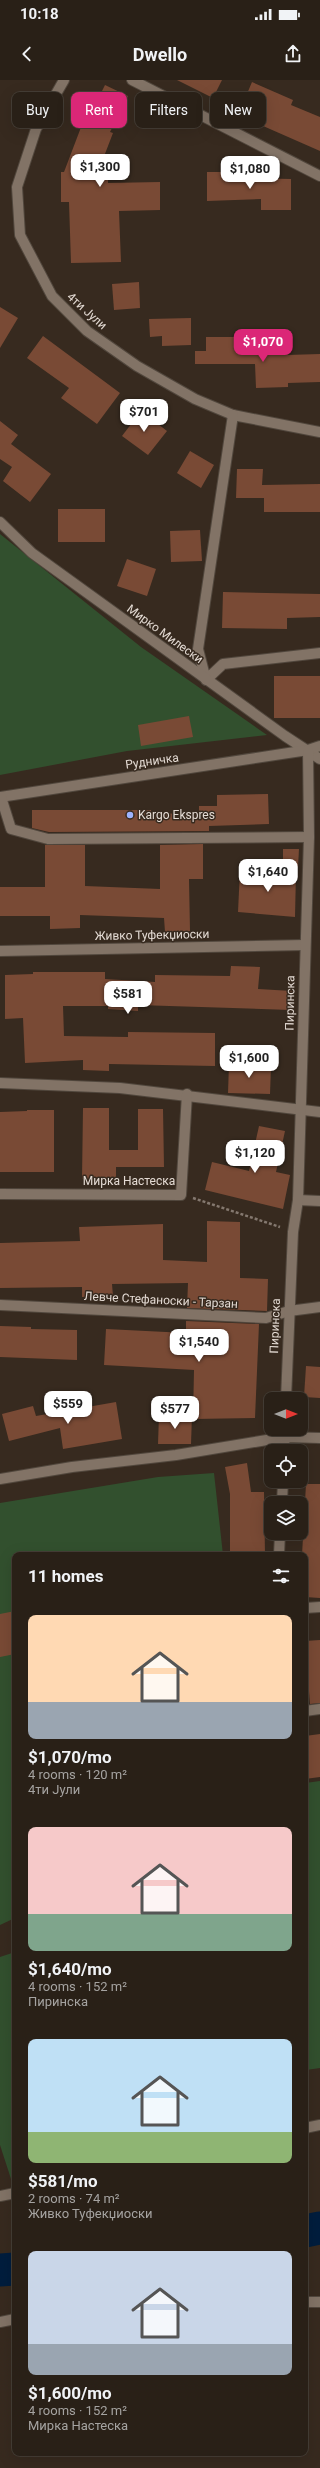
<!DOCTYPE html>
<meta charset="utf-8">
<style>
body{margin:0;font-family:Roboto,sans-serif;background:#352d24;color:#f1f3f6;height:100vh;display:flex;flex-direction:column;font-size:15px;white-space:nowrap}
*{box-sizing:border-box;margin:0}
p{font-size:13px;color:#a5a3a1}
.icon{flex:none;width:22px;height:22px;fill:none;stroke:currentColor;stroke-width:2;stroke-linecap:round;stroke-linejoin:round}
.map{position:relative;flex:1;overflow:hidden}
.drawer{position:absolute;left:12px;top:1472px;width:296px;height:904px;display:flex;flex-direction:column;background:#292017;border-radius:8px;box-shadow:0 4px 16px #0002,0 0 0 1px #453e36}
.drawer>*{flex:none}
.banner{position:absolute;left:12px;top:12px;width:296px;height:36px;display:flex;gap:8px}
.needle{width:26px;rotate:90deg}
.fabs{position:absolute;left:264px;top:1312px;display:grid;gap:8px}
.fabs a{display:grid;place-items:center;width:44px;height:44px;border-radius:8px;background:#292017;box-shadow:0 4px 16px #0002,0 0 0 1px #453e36;font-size:20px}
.price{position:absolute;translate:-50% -34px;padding:0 9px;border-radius:8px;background:#fff;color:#222;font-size:13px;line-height:26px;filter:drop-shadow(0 1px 2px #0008)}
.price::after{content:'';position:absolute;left:50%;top:24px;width:12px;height:9px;margin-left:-6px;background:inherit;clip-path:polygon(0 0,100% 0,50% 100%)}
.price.selected{background:#db2777;color:#fff}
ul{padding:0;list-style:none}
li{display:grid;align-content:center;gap:8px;height:212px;padding:0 16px}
li span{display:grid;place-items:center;height:124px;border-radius:8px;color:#555}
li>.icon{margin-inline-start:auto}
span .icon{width:72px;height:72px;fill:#fffc;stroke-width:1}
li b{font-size:17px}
h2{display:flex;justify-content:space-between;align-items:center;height:48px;padding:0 16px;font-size:17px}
.chip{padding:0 14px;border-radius:8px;background:#292017;box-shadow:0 4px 16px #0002,0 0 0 1px #453e36;font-size:14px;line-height:36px}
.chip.selected{background:#db2777;color:#fff}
.status{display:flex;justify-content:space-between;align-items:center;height:28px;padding:0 20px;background:#292017;direction:ltr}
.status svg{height:11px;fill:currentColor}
header{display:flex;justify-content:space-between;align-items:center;height:52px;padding:0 16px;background:#292017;font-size:18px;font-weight:700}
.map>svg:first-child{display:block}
.green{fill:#32502e}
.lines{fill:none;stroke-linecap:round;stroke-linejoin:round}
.river{stroke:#001d3d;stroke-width:33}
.building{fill:#794a35}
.minor-casing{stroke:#51473d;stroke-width:12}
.path{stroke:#84786f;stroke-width:2.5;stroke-dasharray:3 2;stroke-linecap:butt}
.minor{stroke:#827366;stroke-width:10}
.poi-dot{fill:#9eb3fd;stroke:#372a1f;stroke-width:1.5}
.labels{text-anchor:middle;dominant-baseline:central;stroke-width:3;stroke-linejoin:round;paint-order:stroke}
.street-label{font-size:12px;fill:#e4dbd4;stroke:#372a1f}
.poi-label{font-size:12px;fill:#e4dbd4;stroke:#372a1f;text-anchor:start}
</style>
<div class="status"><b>10:18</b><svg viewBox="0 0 49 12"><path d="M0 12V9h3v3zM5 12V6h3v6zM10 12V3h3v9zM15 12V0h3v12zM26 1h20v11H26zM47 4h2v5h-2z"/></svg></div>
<header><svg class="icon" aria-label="back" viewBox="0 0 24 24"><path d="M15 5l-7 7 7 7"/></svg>Dwello<svg class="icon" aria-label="share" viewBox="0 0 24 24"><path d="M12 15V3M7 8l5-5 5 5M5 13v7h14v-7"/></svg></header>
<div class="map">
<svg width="320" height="2388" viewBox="0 0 320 2388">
<rect width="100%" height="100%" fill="#372a1f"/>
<g class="green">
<polygon points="0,454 141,567 267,655 127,671 0,695"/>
<polygon points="214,1393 223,1475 15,1475 15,1838 0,1845 0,1423 158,1397"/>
<polygon points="320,1701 320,1988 306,1990 305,1703"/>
<polygon points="15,1872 15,2098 11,2099 0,2065 0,1877"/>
</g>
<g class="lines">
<g class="river">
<polyline points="305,2151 320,2148"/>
<polyline points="0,2190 15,2189"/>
</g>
</g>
<g class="building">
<polygon points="177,0 222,0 213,18"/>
<polygon points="252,2 293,20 291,25 320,37 320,71 238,35"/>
<polygon points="105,5 128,16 110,52 113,53 98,92 108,92 108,103 160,102 160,130 119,131 121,182 71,183 69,122 61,122 61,92 64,92 83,42 86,43"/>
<polygon points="207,92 235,92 235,98 291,99 291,130 261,130 261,119 207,121"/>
<polygon points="139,202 140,228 114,230 112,204"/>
<polygon points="0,227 18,238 0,268"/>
<polygon points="191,238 191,265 162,266 162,256 150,257 149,239"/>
<polygon points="43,256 120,313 97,344 61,318 69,308 27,278"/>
<polygon points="206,257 236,257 236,270 287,269 287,275 320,274 320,302 288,303 288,307 256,308 255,284 195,284 195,271 206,271"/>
<polygon points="141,331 167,351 148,375 122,356"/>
<polygon points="0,341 18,355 11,364 51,394 30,422 3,401 12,387 0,379"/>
<polygon points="190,371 214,385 201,408 177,393"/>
<polygon points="237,389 263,389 262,405 320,404 320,432 264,432 264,418 236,418"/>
<rect x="58" y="429" width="47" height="33"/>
<polygon points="200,450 202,481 171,482 170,451"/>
<polygon points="127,479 156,489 147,516 117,506"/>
<polygon points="223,512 320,514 320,537 287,538 287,549 222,548"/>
<rect x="274" y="596" width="46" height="42"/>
<polygon points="189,636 193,657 141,666 138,645"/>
<polygon points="268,714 269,744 209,746 209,751 49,752 32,748 32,730 151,730 151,734 199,733 199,726 217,726 217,715"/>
<polygon points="203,764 203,799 189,799 190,851 165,852 164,838 80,835 80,848 50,849 50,836 0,836 0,807 45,807 45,765 85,765 85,806 160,809 160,765"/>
<polygon points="283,769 299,769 298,787 283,786"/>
<polygon points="240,790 296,792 295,837 238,832"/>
<polygon points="231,886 260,887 258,909 292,911 291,930 138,925 138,931 108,929 108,926 63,926 64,956 128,957 128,952 215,953 215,986 109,984 109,991 83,990 83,980 25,983 23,938 5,939 5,895 33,894 33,892 105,892 105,899 155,902 155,895 230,896"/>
<polygon points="229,984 271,986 270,1014 228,1013"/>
<polygon points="83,1028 109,1028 109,1070 138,1070 138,1029 163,1029 164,1087 116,1087 116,1099 82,1099"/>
<polygon points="27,1030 54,1030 54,1092 0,1092 0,1032 27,1031"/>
<polygon points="259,1046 285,1051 276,1092 290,1095 283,1129 205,1110 212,1082 249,1091"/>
<polygon points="207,1141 240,1142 240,1198 268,1199 267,1231 187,1228 188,1203 112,1204 113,1216 82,1217 82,1207 0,1208 0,1163 80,1161 79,1147 163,1144 163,1180 207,1182"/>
<polygon points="186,1241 259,1244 255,1338 193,1339 194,1290 104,1285 106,1249 186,1253"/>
<polygon points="0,1246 31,1247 31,1249 77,1250 77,1280 0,1277"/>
<polygon points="306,1286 320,1287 320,1318 304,1317"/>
<polygon points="116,1322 122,1359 63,1369 60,1348 9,1361 2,1334 33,1326 36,1336"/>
<polygon points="159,1335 192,1335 191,1364 158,1364"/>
<polygon points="247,1383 251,1412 264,1412 265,1475 230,1475 230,1414 225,1387"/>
<polygon points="306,1404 320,1404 320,1518 305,1517 305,1475 302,1475"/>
<polygon points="15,1531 15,1574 0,1577 0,1534"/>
<polygon points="320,1560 320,1623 310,1624 305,1561"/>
<polygon points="320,1654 320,1697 305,1699 305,1656"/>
</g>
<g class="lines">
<defs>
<g id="minor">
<polyline points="64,0 36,49 17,107 20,155 52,216 87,251 137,286 195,319 233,335 320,352"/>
<polyline points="132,0 320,96"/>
<polyline points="233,335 198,569 206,600 223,584 320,573"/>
<polyline points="0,442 32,473 285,656 320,679"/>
<polyline points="0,717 308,670 320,666"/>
<polyline points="1,717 11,749 48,759 309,757"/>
<polyline points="0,871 305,865"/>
<polyline points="0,1003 120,1008 320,1032"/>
<polyline points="0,1114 181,1115 187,1014"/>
<polyline points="298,1120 320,1121"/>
<polyline points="0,1225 266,1238 289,1231 320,1227"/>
<polyline points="286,1319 293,1152 298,1120 309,757 308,670"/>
<polyline points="284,1371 285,1349"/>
<polyline points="0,1399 72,1387 176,1375 285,1357 320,1358"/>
<polyline points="282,1423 283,1401"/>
<polyline points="279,1475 280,1453"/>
<polyline points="305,1528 320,1527"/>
<polyline points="305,1631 320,1629"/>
<polyline points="305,2048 320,2045"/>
<polyline points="0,2116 15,2113"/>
<polyline points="305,2222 320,2222"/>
<polyline points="0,2242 15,2239"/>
</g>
</defs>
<use href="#minor" class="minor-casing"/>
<polyline class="path" points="193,1118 280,1147"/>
<use href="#minor" class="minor"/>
</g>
<circle class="poi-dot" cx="130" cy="735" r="4"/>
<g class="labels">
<g class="street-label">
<text transform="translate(87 231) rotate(42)">4ти Јули</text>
<text transform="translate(165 554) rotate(36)">Мирко Милески</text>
<text transform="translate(152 681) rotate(-8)">Рудничка</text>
<text transform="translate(152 855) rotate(-1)">Живко Туфекџиоски</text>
<text transform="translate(290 923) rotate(-89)">Пиринска</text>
<text x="129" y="1101">Мирка Настеска</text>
<text transform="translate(161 1220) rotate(3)">Левче Стефаноски - Тарзан</text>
<text transform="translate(275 1246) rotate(-88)">Пиринска</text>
</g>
<g class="poi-label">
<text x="138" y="735">Kargo Ekspres</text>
</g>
</g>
</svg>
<div class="fabs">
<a><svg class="needle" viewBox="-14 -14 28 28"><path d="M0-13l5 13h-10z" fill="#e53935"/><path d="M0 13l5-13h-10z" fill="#a5a3a1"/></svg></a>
<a><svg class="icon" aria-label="locate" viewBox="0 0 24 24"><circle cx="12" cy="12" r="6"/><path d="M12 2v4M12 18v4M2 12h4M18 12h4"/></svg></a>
<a><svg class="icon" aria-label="layers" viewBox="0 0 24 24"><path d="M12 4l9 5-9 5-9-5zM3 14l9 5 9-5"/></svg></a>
</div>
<b class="price" style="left:100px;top:108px">$1,300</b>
<b class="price" style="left:250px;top:110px">$1,080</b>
<b class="price selected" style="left:263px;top:283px">$1,070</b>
<b class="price" style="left:144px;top:353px">$701</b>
<b class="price" style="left:268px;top:813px">$1,640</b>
<b class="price" style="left:128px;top:935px">$581</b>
<b class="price" style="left:249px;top:999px">$1,600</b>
<b class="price" style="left:255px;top:1094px">$1,120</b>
<b class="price" style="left:199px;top:1283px">$1,540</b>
<b class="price" style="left:68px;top:1345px">$559</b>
<b class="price" style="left:175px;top:1350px">$577</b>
<div class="banner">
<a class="chip">Buy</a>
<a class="chip selected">Rent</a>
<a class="chip">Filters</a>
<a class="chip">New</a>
</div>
<section class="drawer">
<h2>11 homes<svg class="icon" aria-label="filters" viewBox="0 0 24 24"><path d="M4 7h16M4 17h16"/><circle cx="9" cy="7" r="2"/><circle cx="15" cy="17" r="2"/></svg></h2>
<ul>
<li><span style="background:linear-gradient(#ffd9b3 70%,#9aa5b1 0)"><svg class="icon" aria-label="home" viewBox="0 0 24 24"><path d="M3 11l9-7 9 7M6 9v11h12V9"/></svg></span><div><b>$1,070/mo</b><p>4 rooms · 120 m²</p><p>4ти Јули</p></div></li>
<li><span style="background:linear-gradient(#f6c9c9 70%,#7fa58c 0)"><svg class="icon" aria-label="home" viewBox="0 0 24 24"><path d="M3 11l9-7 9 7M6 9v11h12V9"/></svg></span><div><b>$1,640/mo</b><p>4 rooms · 152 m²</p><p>Пиринска</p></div></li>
<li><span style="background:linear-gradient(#bfe0f5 75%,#8fb573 0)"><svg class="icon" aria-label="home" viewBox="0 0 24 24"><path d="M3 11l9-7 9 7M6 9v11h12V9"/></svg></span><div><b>$581/mo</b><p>2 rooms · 74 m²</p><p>Живко Туфекџиоски</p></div></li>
<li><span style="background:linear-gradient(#c9d6e8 75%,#9aa5b1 0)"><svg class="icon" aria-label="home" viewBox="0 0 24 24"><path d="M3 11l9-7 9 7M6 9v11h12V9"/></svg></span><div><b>$1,600/mo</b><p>4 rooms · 152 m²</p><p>Мирка Настеска</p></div></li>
</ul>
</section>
</div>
